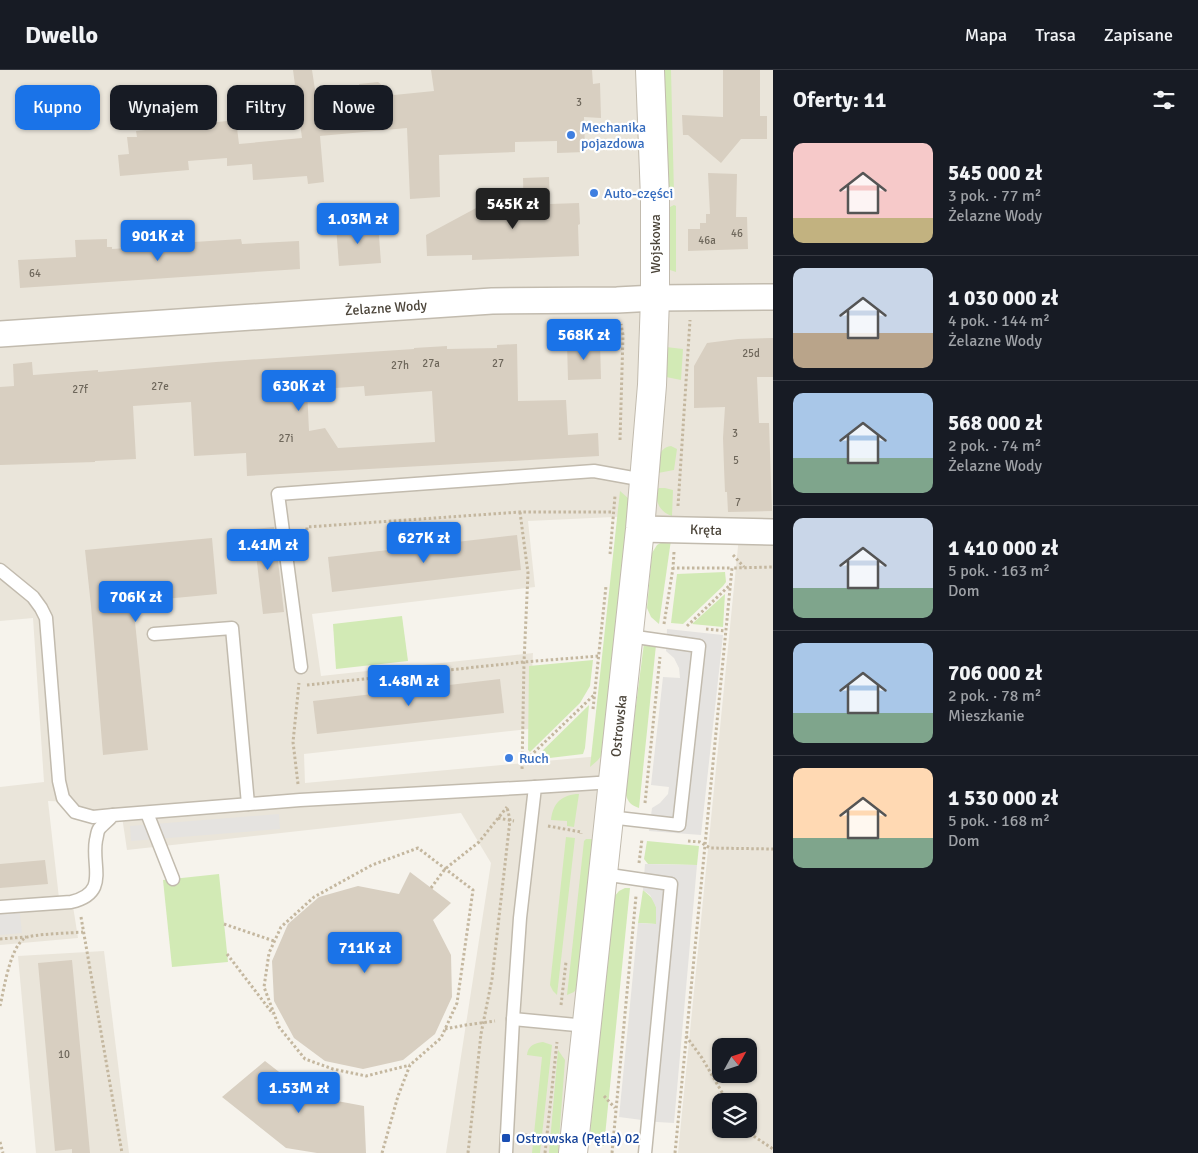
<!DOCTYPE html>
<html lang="pl">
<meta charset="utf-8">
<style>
body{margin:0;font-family:Signika,sans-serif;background:#242831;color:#f1f3f6;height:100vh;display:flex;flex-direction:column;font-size:19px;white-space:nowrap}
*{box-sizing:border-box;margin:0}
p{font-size:16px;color:#9ea1a6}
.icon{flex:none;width:28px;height:28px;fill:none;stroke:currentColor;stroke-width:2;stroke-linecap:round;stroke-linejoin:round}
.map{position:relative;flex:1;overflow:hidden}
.panel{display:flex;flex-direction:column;background:#171b24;width:425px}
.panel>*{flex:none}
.guide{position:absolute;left:15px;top:15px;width:475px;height:45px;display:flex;gap:10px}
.needle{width:32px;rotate:50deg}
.tools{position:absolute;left:712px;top:968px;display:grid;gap:10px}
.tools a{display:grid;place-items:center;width:45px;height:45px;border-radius:10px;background:#171b24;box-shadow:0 1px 4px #0004;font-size:25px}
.price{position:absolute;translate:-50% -42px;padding:0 11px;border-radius:5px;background:#1a73e8;color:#fff;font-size:16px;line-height:32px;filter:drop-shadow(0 1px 2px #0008)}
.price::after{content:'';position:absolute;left:50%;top:30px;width:15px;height:11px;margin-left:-8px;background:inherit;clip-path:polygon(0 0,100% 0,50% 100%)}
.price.current{background:#222;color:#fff}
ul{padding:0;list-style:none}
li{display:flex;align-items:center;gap:15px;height:125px;padding:0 20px}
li+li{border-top:1px solid #363941}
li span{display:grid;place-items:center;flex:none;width:140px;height:100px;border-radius:10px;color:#555}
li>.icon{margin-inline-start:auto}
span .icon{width:60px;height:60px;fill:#fffc;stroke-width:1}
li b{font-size:21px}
h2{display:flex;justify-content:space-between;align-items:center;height:60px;padding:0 20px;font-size:21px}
.tag{padding:0 18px;border-radius:10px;background:#171b24;box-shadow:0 1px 4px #0004;font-size:18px;line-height:45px}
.tag.current{background:#1a73e8;color:#fff}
header{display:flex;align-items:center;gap:30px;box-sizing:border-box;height:70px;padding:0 25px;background:#171b24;border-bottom:1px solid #363941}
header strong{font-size:24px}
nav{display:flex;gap:28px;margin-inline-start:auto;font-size:18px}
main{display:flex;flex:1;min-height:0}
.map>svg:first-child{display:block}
.residential{fill:#eae5da;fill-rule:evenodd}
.green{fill:#d2eab5}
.parking{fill:#e5e3e0}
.building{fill:#d8cfc1;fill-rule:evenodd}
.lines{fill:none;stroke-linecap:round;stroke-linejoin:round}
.service-casing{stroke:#c2bbae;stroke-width:15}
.minor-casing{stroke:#c2bbae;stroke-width:28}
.tertiary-casing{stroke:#c2bbae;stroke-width:30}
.path{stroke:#c4b79f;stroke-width:3;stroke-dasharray:2.5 2.5;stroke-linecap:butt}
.service{stroke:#fff;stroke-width:12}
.minor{stroke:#fff;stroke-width:25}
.tertiary{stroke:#fff;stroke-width:28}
.shop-dot{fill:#3f7fe0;stroke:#fff;stroke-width:2}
.transit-dot{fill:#1a4fb4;stroke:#fff;stroke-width:2}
.labels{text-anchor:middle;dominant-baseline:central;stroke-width:4.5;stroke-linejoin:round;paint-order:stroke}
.number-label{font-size:11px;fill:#6e675b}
.shop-label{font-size:14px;fill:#366cbe;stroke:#fff;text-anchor:start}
.street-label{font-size:14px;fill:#4b4439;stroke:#fff}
.transit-label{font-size:14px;fill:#164399;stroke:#fff;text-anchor:start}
</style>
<header>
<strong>Dwello</strong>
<nav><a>Mapa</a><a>Trasa</a><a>Zapisane</a></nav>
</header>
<main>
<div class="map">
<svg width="773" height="1083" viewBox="0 0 773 1083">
<rect width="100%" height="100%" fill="#f6f3ec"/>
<g class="residential">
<path d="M0,0h773v1083h-95l62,-627 -105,-10 -107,5 7,66 -223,27 9,62 212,-23 -4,76 -225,25 1,29 306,-28 -44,398h-121l45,-290 -30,-50 -334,37 -6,-40 -23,1 -14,-1 -10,-8 -26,-1 12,106 13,-1 5,32 -78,7v-158l44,-5 -11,-164 -33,3zM721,976h28v28h-28zM721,1031h28v28h-28z"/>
<polygon points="104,881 129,1083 36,1083 18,886"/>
</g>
<g class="green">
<polygon points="664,0 671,0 674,124 672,124 667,117"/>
<polygon points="674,135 676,136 676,202 670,200 668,192 668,138"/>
<polygon points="666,277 683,279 681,310 666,307"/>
<path d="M671,376l6,3 -3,21 -16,3c1,-12 -1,-25 13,-27z"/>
<path d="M659,418h6l8,2 -1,26c-12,-4 -16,-13 -16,-25z"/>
<polygon points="620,421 629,429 604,682 598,690 590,697"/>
<polygon points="671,470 659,554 651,547 647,538 652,483 657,475 664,471"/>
<polygon points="725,502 726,512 723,516 683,554 671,553 677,504"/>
<polygon points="725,524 723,557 692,554"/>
<polygon points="402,546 408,591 336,599 333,554"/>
<path d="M644,573l12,2 -17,163c-9,-3 -12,-7 -14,-17z"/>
<polygon points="593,590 590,616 580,633 530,682 528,680 529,596"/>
<polygon points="589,635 585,678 583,684 533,690"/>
<path d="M576,724h3l-5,33 -7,-1v-5l-16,-1c2,-16 9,-24 25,-26z"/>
<polygon points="566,767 575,768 557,925 553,921 550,915"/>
<polygon points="586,769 592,769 595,770 577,918 574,922 567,925 584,771"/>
<polygon points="647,771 699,776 697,795 648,794 644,789"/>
<polygon points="219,804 228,892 172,897 163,810"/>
<path d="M625,818h5l-26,258c-8,-2 -11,-6 -14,-13l23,-235 6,-7z"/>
<path d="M643,820c15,12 14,16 13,34l-18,-1z"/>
<path d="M543,972l9,3 -12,108h-8l10,-96 -15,-2c1,-9 7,-12 16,-13z"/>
<polygon points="558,980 565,990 558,1083 549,1083"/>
</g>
<g class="parking">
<polygon points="667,559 723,565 701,765 649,761 652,738 660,733 668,724 669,717 651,715 663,607 680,608 679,598 674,588 666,581"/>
<polygon points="279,744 280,759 131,771 130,756"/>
<polygon points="645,794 697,795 674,1053 657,1052 619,1047 638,853 656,854 656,837 650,825 643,820"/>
<polygon points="19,835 22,863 0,865 0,837"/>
</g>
<g class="building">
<polygon points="293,0 312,0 319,46 363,41 359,14 378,12 394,25 434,21 431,0 592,0 593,14 600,13 601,48 584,47 585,82 557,83 557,71 515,72 515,82 439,85 440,127 410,129 407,58 320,66 324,112 308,114 307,106 253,110 252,94 227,96 227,88 188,91 189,100 120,106 118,85 129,84 127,67 137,67 136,61 236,50 239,74 302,68"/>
<polygon points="723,0 760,0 760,46 767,46 767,69 741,69 721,93 688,65 683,65 682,45 723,47"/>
<polygon points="708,103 737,104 736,147 747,147 748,179 688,181 688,159 700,159 700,153 706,153 706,144 710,144"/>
<polygon points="549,107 550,134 579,133 580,154 578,155 579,186 472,190 472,185 427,186 426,165 478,137 488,142 488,150 524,150 523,108"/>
<polygon points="378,153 381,193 339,196 336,156"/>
<polygon points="194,164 194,172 241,169 242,174 299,171 300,199 20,218 18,190 76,187 75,170 107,169 107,177 112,177 112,179 173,175 172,166"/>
<polygon points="773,268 773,307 757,307 759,353 769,353 772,441 728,442 727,422 725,422 724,397 723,368 725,337 694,338 694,296 707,273 738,269"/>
<polygon points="600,272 601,309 568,310 567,273"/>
<path d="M517,274l1,57 48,-1 2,35 30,-2 1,23 -352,20 -1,-23 -52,3 -3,-54 -58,4 3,53 -41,2v1l-95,3v-78l14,-1 -1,-22 19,-2 1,13 65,-5v2l118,-10 198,-13v-1l33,-2v3l50,-1v-3zM364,316l1,10 67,-5 3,51 -97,6 -13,-20 -16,3 -2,-41z"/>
<polygon points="274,457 284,542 263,544 253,459"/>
<polygon points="517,465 521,500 332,522 328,487"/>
<polygon points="212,468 217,524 133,532 148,680 103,685 91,536 85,480"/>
<polygon points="500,609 504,643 317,664 313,631"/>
<polygon points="45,790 48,814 0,818 0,794"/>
<polygon points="410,802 451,833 433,850 451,885 452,927 435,964 403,990 363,999 325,991 294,968 274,931 272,891 288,854 319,827 358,816 399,824"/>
<polygon points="72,890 90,1083 72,1083 72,1079 55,1081 38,893"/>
<polygon points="265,991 310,1026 364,1036 366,1083 317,1083 286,1078 222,1027"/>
</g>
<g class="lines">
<defs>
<g id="service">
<polyline points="0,500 33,527 41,538 46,548 59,711 63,728 75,742 93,747 113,745"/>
<polyline points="154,564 232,558 248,734"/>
<polyline points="301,597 278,424 594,401 644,410"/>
<polyline points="147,743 173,809"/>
<polyline points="609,747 679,755 699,576 629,566"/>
<polyline points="603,804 671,814 645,1083"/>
<path d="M0,837l71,-5c39,-9 20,-36 25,-62 1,-3 1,-8 3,-11 4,-5 10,-9 14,-14l187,-15 235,-13"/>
<polyline points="513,949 587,956"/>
<polyline points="506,1083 513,949 520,848 535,717 613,712"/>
</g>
<g id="minor">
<polyline points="0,264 492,231 617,230 655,228 773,227"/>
<polyline points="640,459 773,462"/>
</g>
<polyline id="tertiary" points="573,1083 640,459 652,315 655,228 655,128 650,0"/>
</defs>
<use href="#service" class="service-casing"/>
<use href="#minor" class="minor-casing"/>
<use href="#tertiary" class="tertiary-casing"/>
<g class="path">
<polyline points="620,370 623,265 621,254"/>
<polyline points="678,436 690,250"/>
<polyline points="520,442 528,503 524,592 522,701"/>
<polyline points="674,482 673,498 732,498"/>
<polyline points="610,484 615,426"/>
<polyline points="306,485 307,457 520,442 613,442"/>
<polyline points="733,485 744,497"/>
<polyline points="664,554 673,498"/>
<polyline points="687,556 730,515"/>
<polyline points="706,559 726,561"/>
<polyline points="307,615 524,592 599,586"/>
<polyline points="593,639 606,516"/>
<polyline points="523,693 594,625"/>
<polyline points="298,714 293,672 299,613"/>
<polyline points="645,733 660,587"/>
<polyline points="498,748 514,751"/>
<polyline points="548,756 581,762 581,764"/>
<polyline points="688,771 700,772 710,778 773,779"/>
<polyline points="639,793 642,769"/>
<polyline points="431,818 445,799 479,772 507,737"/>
<polyline points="81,847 122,1083"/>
<polyline points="224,854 274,871"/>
<polyline points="0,869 26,867"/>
<polyline points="227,884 273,944"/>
<polyline points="561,935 566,892"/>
<path d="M0,936c4,-17 10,-59 25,-68 6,-4 48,-5 58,-6"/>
<polyline points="445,959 466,955 495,951"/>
<polyline points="686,966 702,988 727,1031"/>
<polyline points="604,1026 615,1038"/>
<polyline points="747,1059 752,1065 773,1079"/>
<polyline points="525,1065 547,1067"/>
<polyline points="0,1072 3,1083"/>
<polyline points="382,1083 398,1026 410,995 441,968 457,933 473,820 418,778 372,795 314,827 281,857 269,883 264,917 279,957 305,989 333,999 366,1006 410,995"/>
<polyline points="468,1083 481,964 492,909 510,750 507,737"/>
<polyline points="545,1083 557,972"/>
<polyline points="612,1083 636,826"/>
<polyline points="675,1083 732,498 773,497"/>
</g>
<use href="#service" class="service"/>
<use href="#minor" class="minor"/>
<use href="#tertiary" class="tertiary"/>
</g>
<g class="shop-dot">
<circle cx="571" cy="65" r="5"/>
<circle cx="594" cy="123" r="5"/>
<circle cx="509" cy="688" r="5"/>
</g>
<rect class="transit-dot" x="501" y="1063" width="10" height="10" rx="2.5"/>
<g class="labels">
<g class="number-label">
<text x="579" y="32">3</text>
<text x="737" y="163">46</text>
<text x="707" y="170">46a</text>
<text x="35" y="203">64</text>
<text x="751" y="283">25d</text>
<text x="431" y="293">27a</text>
<text x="498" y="293">27</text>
<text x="400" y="295">27h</text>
<text x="160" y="316">27e</text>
<text x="80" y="319">27f</text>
<text x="735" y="363">3</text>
<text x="286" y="368">27i</text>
<text x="736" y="390">5</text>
<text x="738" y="432">7</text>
<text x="64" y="984">10</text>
</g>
<g class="shop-label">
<text x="581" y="57">Mechanika<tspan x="581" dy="16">pojazdowa</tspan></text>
<text x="604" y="123">Auto-części</text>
<text x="519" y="688">Ruch</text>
</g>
<g class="street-label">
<text transform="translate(655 174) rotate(-90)">Wojskowa</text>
<text transform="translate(386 238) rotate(-4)">Żelazne Wody</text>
<text transform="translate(706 460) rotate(2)">Kręta</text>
<text transform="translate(619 656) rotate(-84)">Ostrowska</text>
</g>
<g class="transit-label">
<text x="516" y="1068">Ostrowska (Pętla) 02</text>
</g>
</g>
</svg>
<div class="tools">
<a><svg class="needle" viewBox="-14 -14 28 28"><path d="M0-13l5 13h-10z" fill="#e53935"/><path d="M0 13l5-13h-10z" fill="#9ea1a6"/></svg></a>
<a><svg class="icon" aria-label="layers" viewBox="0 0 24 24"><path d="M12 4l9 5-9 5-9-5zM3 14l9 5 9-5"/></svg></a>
</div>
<b class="price current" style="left:513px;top:160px">545K zł</b>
<b class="price" style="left:358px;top:175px">1.03M zł</b>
<b class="price" style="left:158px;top:192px">901K zł</b>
<b class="price" style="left:584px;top:291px">568K zł</b>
<b class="price" style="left:299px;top:342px">630K zł</b>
<b class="price" style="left:424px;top:494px">627K zł</b>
<b class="price" style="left:268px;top:501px">1.41M zł</b>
<b class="price" style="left:136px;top:553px">706K zł</b>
<b class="price" style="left:409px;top:637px">1.48M zł</b>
<b class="price" style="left:365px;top:904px">711K zł</b>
<b class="price" style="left:299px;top:1044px">1.53M zł</b>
<div class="guide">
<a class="tag current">Kupno</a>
<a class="tag">Wynajem</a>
<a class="tag">Filtry</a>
<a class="tag">Nowe</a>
</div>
</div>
<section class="panel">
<h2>Oferty: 11<svg class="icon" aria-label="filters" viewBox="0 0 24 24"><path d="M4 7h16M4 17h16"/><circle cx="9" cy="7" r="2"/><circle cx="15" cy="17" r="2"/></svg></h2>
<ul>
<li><span style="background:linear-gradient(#f6c9c9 75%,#c2b280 0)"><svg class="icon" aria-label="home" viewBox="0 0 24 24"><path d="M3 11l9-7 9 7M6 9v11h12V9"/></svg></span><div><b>545 000 zł</b><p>3 pok. · 77 m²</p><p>Żelazne Wody</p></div></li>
<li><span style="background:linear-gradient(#c9d6e8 65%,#b9a48a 0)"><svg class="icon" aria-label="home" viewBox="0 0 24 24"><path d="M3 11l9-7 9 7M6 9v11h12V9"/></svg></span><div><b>1 030 000 zł</b><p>4 pok. · 144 m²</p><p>Żelazne Wody</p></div></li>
<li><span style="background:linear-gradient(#a9c7e8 65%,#7fa58c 0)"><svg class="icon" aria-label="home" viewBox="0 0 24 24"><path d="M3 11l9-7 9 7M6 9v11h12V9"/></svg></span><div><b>568 000 zł</b><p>2 pok. · 74 m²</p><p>Żelazne Wody</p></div></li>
<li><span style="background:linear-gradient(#c9d6e8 70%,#7fa58c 0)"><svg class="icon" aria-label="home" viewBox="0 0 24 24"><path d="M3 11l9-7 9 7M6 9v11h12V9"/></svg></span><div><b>1 410 000 zł</b><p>5 pok. · 163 m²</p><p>Dom</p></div></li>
<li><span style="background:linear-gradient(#a9c7e8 70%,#7fa58c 0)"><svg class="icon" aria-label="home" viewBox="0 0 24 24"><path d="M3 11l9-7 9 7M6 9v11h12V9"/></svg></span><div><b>706 000 zł</b><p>2 pok. · 78 m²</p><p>Mieszkanie</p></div></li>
<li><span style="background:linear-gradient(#ffd9b3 70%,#7fa58c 0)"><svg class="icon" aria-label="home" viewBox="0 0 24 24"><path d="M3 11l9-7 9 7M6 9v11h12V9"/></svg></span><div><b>1 530 000 zł</b><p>5 pok. · 168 m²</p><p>Dom</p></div></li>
</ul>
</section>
</main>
